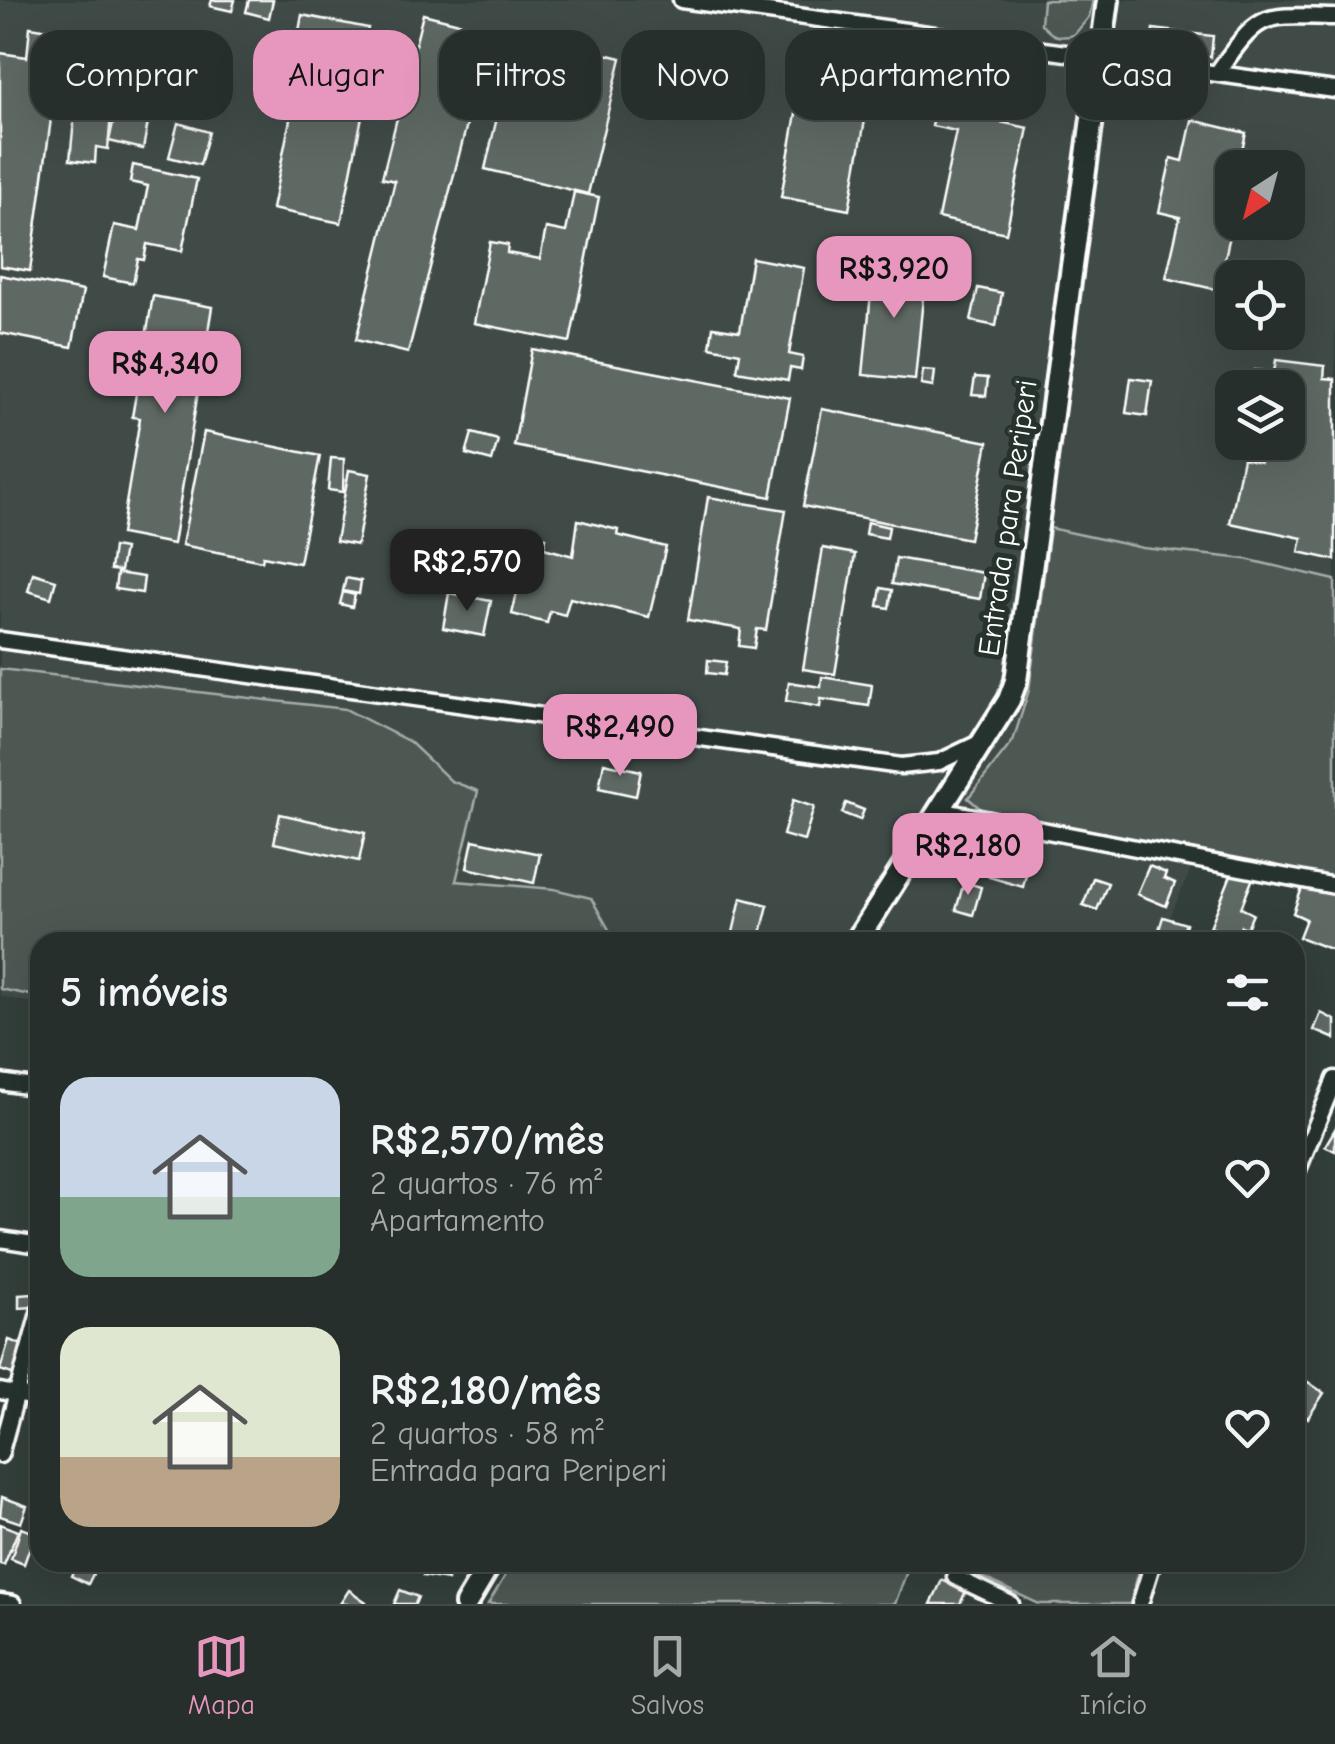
<!DOCTYPE html>
<html lang="pt">
<meta charset="utf-8">
<style>
body{margin:0;font-family:"Comic Neue",sans-serif;background:#323b38;color:#f1f3f6;height:100vh;display:flex;flex-direction:column;font-size:38px;white-space:nowrap}
*{box-sizing:border-box;margin:0}
p{font-size:32px;color:#a4a9a9}
.icon{flex:none;width:55px;height:55px;fill:none;stroke:currentColor;stroke-width:2;stroke-linecap:round;stroke-linejoin:round}
.map{position:relative;flex:1;overflow:hidden}
.panel{position:absolute;left:30px;top:932px;width:1275px;height:640px;display:flex;flex-direction:column;background:#262f2c;border-radius:30px;box-shadow:0 10px 40px #0002,0 0 0 2px #424a48}
.panel>*{flex:none}
.banner{position:absolute;left:30px;top:30px;width:1275px;height:90px;display:flex;gap:20px}
.needle{width:65px;rotate:216deg}
.fabs{position:absolute;left:1215px;top:150px;display:grid;gap:20px}
.fabs a{display:grid;place-items:center;width:90px;height:90px;border-radius:20px;background:#262f2c;box-shadow:0 10px 40px #0002,0 0 0 2px #424a48;font-size:50px}
.price{position:absolute;translate:-50% -85px;padding:0 22px;border-radius:20px;background:#e797bd;color:#111;font-size:32px;line-height:65px;filter:drop-shadow(0 2px 5px #0008)}
.price::after{content:'';position:absolute;left:50%;top:60px;width:30px;height:22px;margin-left:-15px;background:inherit;clip-path:polygon(0 0,100% 0,50% 100%)}
.price.on{background:#222;color:#fff}
ul{padding:0;list-style:none}
li{display:flex;align-items:center;gap:30px;height:250px;padding:0 30px}
li span{display:grid;place-items:center;flex:none;width:280px;height:200px;border-radius:30px;color:#555}
li>.icon{margin-inline-start:auto}
span .icon{width:120px;height:120px;fill:#fffc;stroke-width:1}
li b{font-size:42px}
h2{display:flex;justify-content:space-between;align-items:center;height:120px;padding:0 30px;font-size:42px}
.chip{padding:0 35px;border-radius:30px;background:#262f2c;box-shadow:0 10px 40px #0002,0 0 0 2px #424a48;font-size:35px;line-height:90px}
.chip.on{background:#e797bd;color:#111}
.dock{display:flex;justify-content:space-around;align-items:center;height:140px;border-top:2px solid #424a48;background:#262f2c;font-size:28px;color:#a4a9a9}
.dock a{display:grid;justify-items:center;gap:5px}
.dock .on{color:#e797bd}
.map>svg:first-child{display:block}
.built{fill:#404c47;fill-rule:evenodd}
.green{fill:#4d5853;stroke:#a6aca9;stroke-width:2.5}
.building{fill:#5f6964;stroke:#fff;stroke-width:2.5}
.lines{fill:none;stroke-linecap:round;stroke-linejoin:round}
.street-casing{stroke:#fff;stroke-width:21}
.secondary-casing{stroke:#fff;stroke-width:28}
.street{stroke:#26332d;stroke-width:14}
.secondary{stroke:#26332d;stroke-width:20}
.labels{text-anchor:middle;dominant-baseline:central;stroke-width:10;stroke-linejoin:round;paint-order:stroke}
.street-label{font-size:30px;fill:#fff;stroke:#26332d}
</style>
<div class="map">
<svg width="1335" height="1604" viewBox="0 0 1335 1604">
<rect width="100%" height="100%" fill="#333f3a"/>
<filter id="ink" filterUnits="userSpaceOnUse"><feTurbulence type="fractalNoise" baseFrequency=".01" numOctaves="2"/><feDisplacementMap in="SourceGraphic" scale="20" xChannelSelector="R" yChannelSelector="G"/><feConvolveMatrix kernelMatrix="1 2 1 2 8 2 1 2 1" color-interpolation-filters="sRGB"/></filter>
<g filter="url(#ink)">
<path class="built" d="M0,0h1335v804l-140,56 -36,82h-1119v63l-40,-9zM1232,168h56v54h-56zM1232,278h56v54h-56zM1232,388h56v54h-56z"/>
<g class="green">
<path d="M1043,0h50l-4,17 -15,18c-17,4 -22,1 -33,-11z"/>
<polygon points="1050,528 1143,548 1245,559 1335,580 1335,881 981,809 968,798 1013,741 1029,690"/>
<polygon points="0,669 345,709 410,742 451,781 478,791 456,881 554,889 591,898 616,942 40,942 40,997 0,989"/>
<polygon points="513,1563 513,1562 910,1563 895,1604 488,1604"/>
<polygon points="952,1563 1141,1563 1130,1604 1039,1604"/>
</g>
<g class="building">
<polygon points="212,0 235,0 232,11 210,6"/>
<polygon points="249,0 273,0 269,18 246,12"/>
<polygon points="423,14 491,31 408,353 356,340 395,181 382,178"/>
<polygon points="302,15 368,28 355,89 367,91 341,223 272,209 302,60 294,58"/>
<polygon points="30,27 63,32 30,271 0,266 0,53 27,57"/>
<polygon points="1153,29 1213,36 1211,57 1150,50"/>
<polygon points="517,32 621,58 588,194 485,169"/>
<polygon points="1158,74 1161,89 1135,94 1132,79"/>
<polygon points="888,89 937,99 934,114 885,104"/>
<polygon points="800,91 868,103 849,210 781,197"/>
<polygon points="936,108 1028,128 1006,233 938,218 956,131 932,126"/>
<polygon points="75,110 111,114 108,149 96,147 95,163 70,160"/>
<polygon points="115,114 148,122 143,149 109,141"/>
<polygon points="1192,120 1246,133 1238,168 1232,168 1229,209 1232,210 1232,222 1238,222 1237,228 1232,226 1218,290 1166,278 1180,217 1159,212 1171,158 1183,161"/>
<polygon points="178,123 209,132 200,165 169,157"/>
<polygon points="133,165 197,179 182,251 147,244 144,260 138,259 133,283 103,277 114,225 139,230 148,186 130,182"/>
<polygon points="574,192 599,197 570,342 474,323 490,242 508,245 507,253 540,259 546,228 566,232"/>
<polygon points="752,258 804,268 789,354 803,357 801,370 790,368 788,380 737,371 740,353 710,347 713,327 740,331"/>
<polygon points="874,262 926,267 915,380 863,375"/>
<polygon points="0,275 83,291 72,347 0,333"/>
<polygon points="978,288 1002,293 996,326 971,321"/>
<polygon points="153,296 212,307 173,544 121,534 140,418 132,417"/>
<polygon points="532,349 790,398 771,497 514,446"/>
<polygon points="1276,360 1325,366 1324,378 1335,379 1335,560 1299,552 1302,538 1230,523 1243,458 1260,462 1263,442 1288,442 1288,388 1252,388 1255,370 1274,372"/>
<polygon points="923,370 935,371 933,387 921,385"/>
<polygon points="975,377 988,378 986,396 972,395"/>
<polygon points="1131,378 1152,381 1147,416 1126,413"/>
<polygon points="822,409 988,442 969,539 803,506"/>
<polygon points="204,432 320,456 299,563 263,556 262,561 182,545"/>
<polygon points="472,433 498,440 492,461 466,454"/>
<polygon points="331,458 344,459 343,492 328,490"/>
<polygon points="349,470 370,474 357,545 336,541"/>
<polygon points="708,497 786,510 766,630 757,629 754,648 739,646 741,629 688,620"/>
<polygon points="578,520 618,530 617,535 666,547 649,617 570,598 565,615 550,611 547,623 512,614 531,534 546,538 544,548 573,556"/>
<polygon points="867,522 889,527 887,538 865,534"/>
<polygon points="113,547 124,549 120,571 110,570"/>
<polygon points="823,548 855,554 835,674 803,669"/>
<polygon points="896,558 984,573 980,599 892,584"/>
<polygon points="33,573 56,580 51,598 28,591"/>
<polygon points="117,573 144,577 142,593 115,589"/>
<polygon points="346,578 361,581 359,594 343,591"/>
<polygon points="881,588 892,590 889,608 878,606"/>
<polygon points="343,592 355,595 352,607 340,604"/>
<polygon points="449,593 491,601 484,636 443,628"/>
<polygon points="708,660 726,662 724,675 707,673"/>
<polygon points="822,677 872,685 869,706 821,699 820,707 786,701 789,682 821,687"/>
<polygon points="604,763 641,771 636,796 599,788"/>
<polygon points="793,800 814,807 804,841 783,835"/>
<polygon points="846,803 864,810 860,820 842,813"/>
<polygon points="280,814 365,833 359,861 274,843"/>
<polygon points="473,840 540,854 534,883 467,868"/>
<polygon points="997,850 1014,855 1012,862 1028,867 1023,887 989,877"/>
<polygon points="1149,866 1166,873 1164,878 1175,883 1166,906 1137,894"/>
<polygon points="1233,870 1253,878 1241,908 1253,914 1247,928 1241,926 1236,937 1210,927"/>
<polygon points="1093,878 1108,883 1097,910 1083,905"/>
<polygon points="964,882 981,887 973,915 956,910"/>
<polygon points="1303,885 1335,891 1335,951 1299,937 1306,919 1293,913"/>
<polygon points="741,898 768,905 759,942 732,937"/>
<polygon points="1163,917 1186,924 1180,940 1158,933"/>
<polygon points="1321,1013 1335,1020 1335,1039 1314,1030"/>
<polygon points="1335,1129 1335,1151 1325,1146"/>
<polygon points="33,1294 33,1307 19,1308 19,1295"/>
<polygon points="9,1340 25,1346 15,1375 0,1370"/>
<polygon points="1295,1373 1324,1393 1308,1418 1295,1409"/>
<polygon points="2,1497 27,1506 21,1523 0,1516"/>
<polygon points="0,1524 18,1531 4,1565 0,1564"/>
<polygon points="21,1528 35,1533 24,1564 11,1559"/>
<polygon points="77,1562 99,1562 88,1584 71,1576"/>
<polygon points="425,1562 451,1562 448,1580 423,1576"/>
<polygon points="942,1580 966,1591 960,1604 931,1604"/>
<polygon points="349,1590 366,1602 365,1604 340,1604"/>
<polygon points="400,1590 418,1597 415,1604 394,1604"/>
</g>
<g class="lines">
<defs>
<g id="street">
<polyline points="681,0 1335,90"/>
<path d="M1217,73c44,-62 43,-58 118,-56"/>
<polyline points="0,640 901,766 939,762 983,741"/>
<polyline points="938,810 1335,886"/>
<polyline points="0,1082 40,1088"/>
<polyline points="1295,1177 1335,1079"/>
<polyline points="0,1239 40,1245"/>
<polyline points="0,1391 40,1399"/>
<polyline points="0,1455 40,1309"/>
<polyline points="955,1577 1011,1604"/>
<polyline points="0,1602 13,1604"/>
<polyline points="1140,1604 1153,1562"/>
</g>
<g id="secondary">
<polyline points="856,942 1009,700 1016,681 1108,0"/>
<polyline points="466,1604 491,1562"/>
</g>
</defs>
<use href="#street" class="street-casing"/>
<use href="#secondary" class="secondary-casing"/>
<use href="#street" class="street"/>
<use href="#secondary" class="secondary"/>
</g>
</g>
<g class="labels">
<g class="street-label">
<text transform="translate(1008 518) rotate(-82)">Entrada para Periperi</text>
</g>
</g>
</svg>
<div class="fabs">
<a><svg class="needle" viewBox="-14 -14 28 28"><path d="M0-13l5 13h-10z" fill="#e53935"/><path d="M0 13l5-13h-10z" fill="#a4a9a9"/></svg></a>
<a><svg class="icon" aria-label="locate" viewBox="0 0 24 24"><circle cx="12" cy="12" r="6"/><path d="M12 2v4M12 18v4M2 12h4M18 12h4"/></svg></a>
<a><svg class="icon" aria-label="layers" viewBox="0 0 24 24"><path d="M12 4l9 5-9 5-9-5zM3 14l9 5 9-5"/></svg></a>
</div>
<b class="price" style="left:894px;top:321px">R$3,920</b>
<b class="price" style="left:165px;top:416px">R$4,340</b>
<b class="price on" style="left:467px;top:614px">R$2,570</b>
<b class="price" style="left:620px;top:779px">R$2,490</b>
<b class="price" style="left:968px;top:898px">R$2,180</b>
<div class="banner">
<a class="chip">Comprar</a>
<a class="chip on">Alugar</a>
<a class="chip">Filtros</a>
<a class="chip">Novo</a>
<a class="chip">Apartamento</a>
<a class="chip">Casa</a>
</div>
<section class="panel">
<h2>5 imóveis<svg class="icon" aria-label="filters" viewBox="0 0 24 24"><path d="M4 7h16M4 17h16"/><circle cx="9" cy="7" r="2"/><circle cx="15" cy="17" r="2"/></svg></h2>
<ul>
<li><span style="background:linear-gradient(#c9d6e8 60%,#7fa58c 0)"><svg class="icon" aria-label="home" viewBox="0 0 24 24"><path d="M3 11l9-7 9 7M6 9v11h12V9"/></svg></span><div><b>R$2,570/mês</b><p>2 quartos · 76 m²</p><p>Apartamento</p></div><svg class="icon" aria-label="heart" viewBox="0 0 24 24"><path d="M12 20l-8-8c-3-5 5-10 8-4 3-6 11-1 8 4z"/></svg></li>
<li><span style="background:linear-gradient(#dfe7d0 65%,#b9a48a 0)"><svg class="icon" aria-label="home" viewBox="0 0 24 24"><path d="M3 11l9-7 9 7M6 9v11h12V9"/></svg></span><div><b>R$2,180/mês</b><p>2 quartos · 58 m²</p><p>Entrada para Periperi</p></div><svg class="icon" aria-label="heart" viewBox="0 0 24 24"><path d="M12 20l-8-8c-3-5 5-10 8-4 3-6 11-1 8 4z"/></svg></li>
</ul>
</section>
</div>
<nav class="dock">
<a class="on"><svg class="icon" aria-label="map" viewBox="0 0 24 24"><path d="M3 6l6-2 6 2 6-2v14l-6 2-6-2-6 2zM9 4v14M15 6v14"/></svg>Mapa</a>
<a><svg class="icon" aria-label="saved" viewBox="0 0 24 24"><path d="M7 4h10v16l-5-4-5 4z"/></svg>Salvos</a>
<a><svg class="icon" aria-label="home" viewBox="0 0 24 24"><path d="M3 11l9-7 9 7M6 9v11h12V9"/></svg>Início</a>
</nav>
